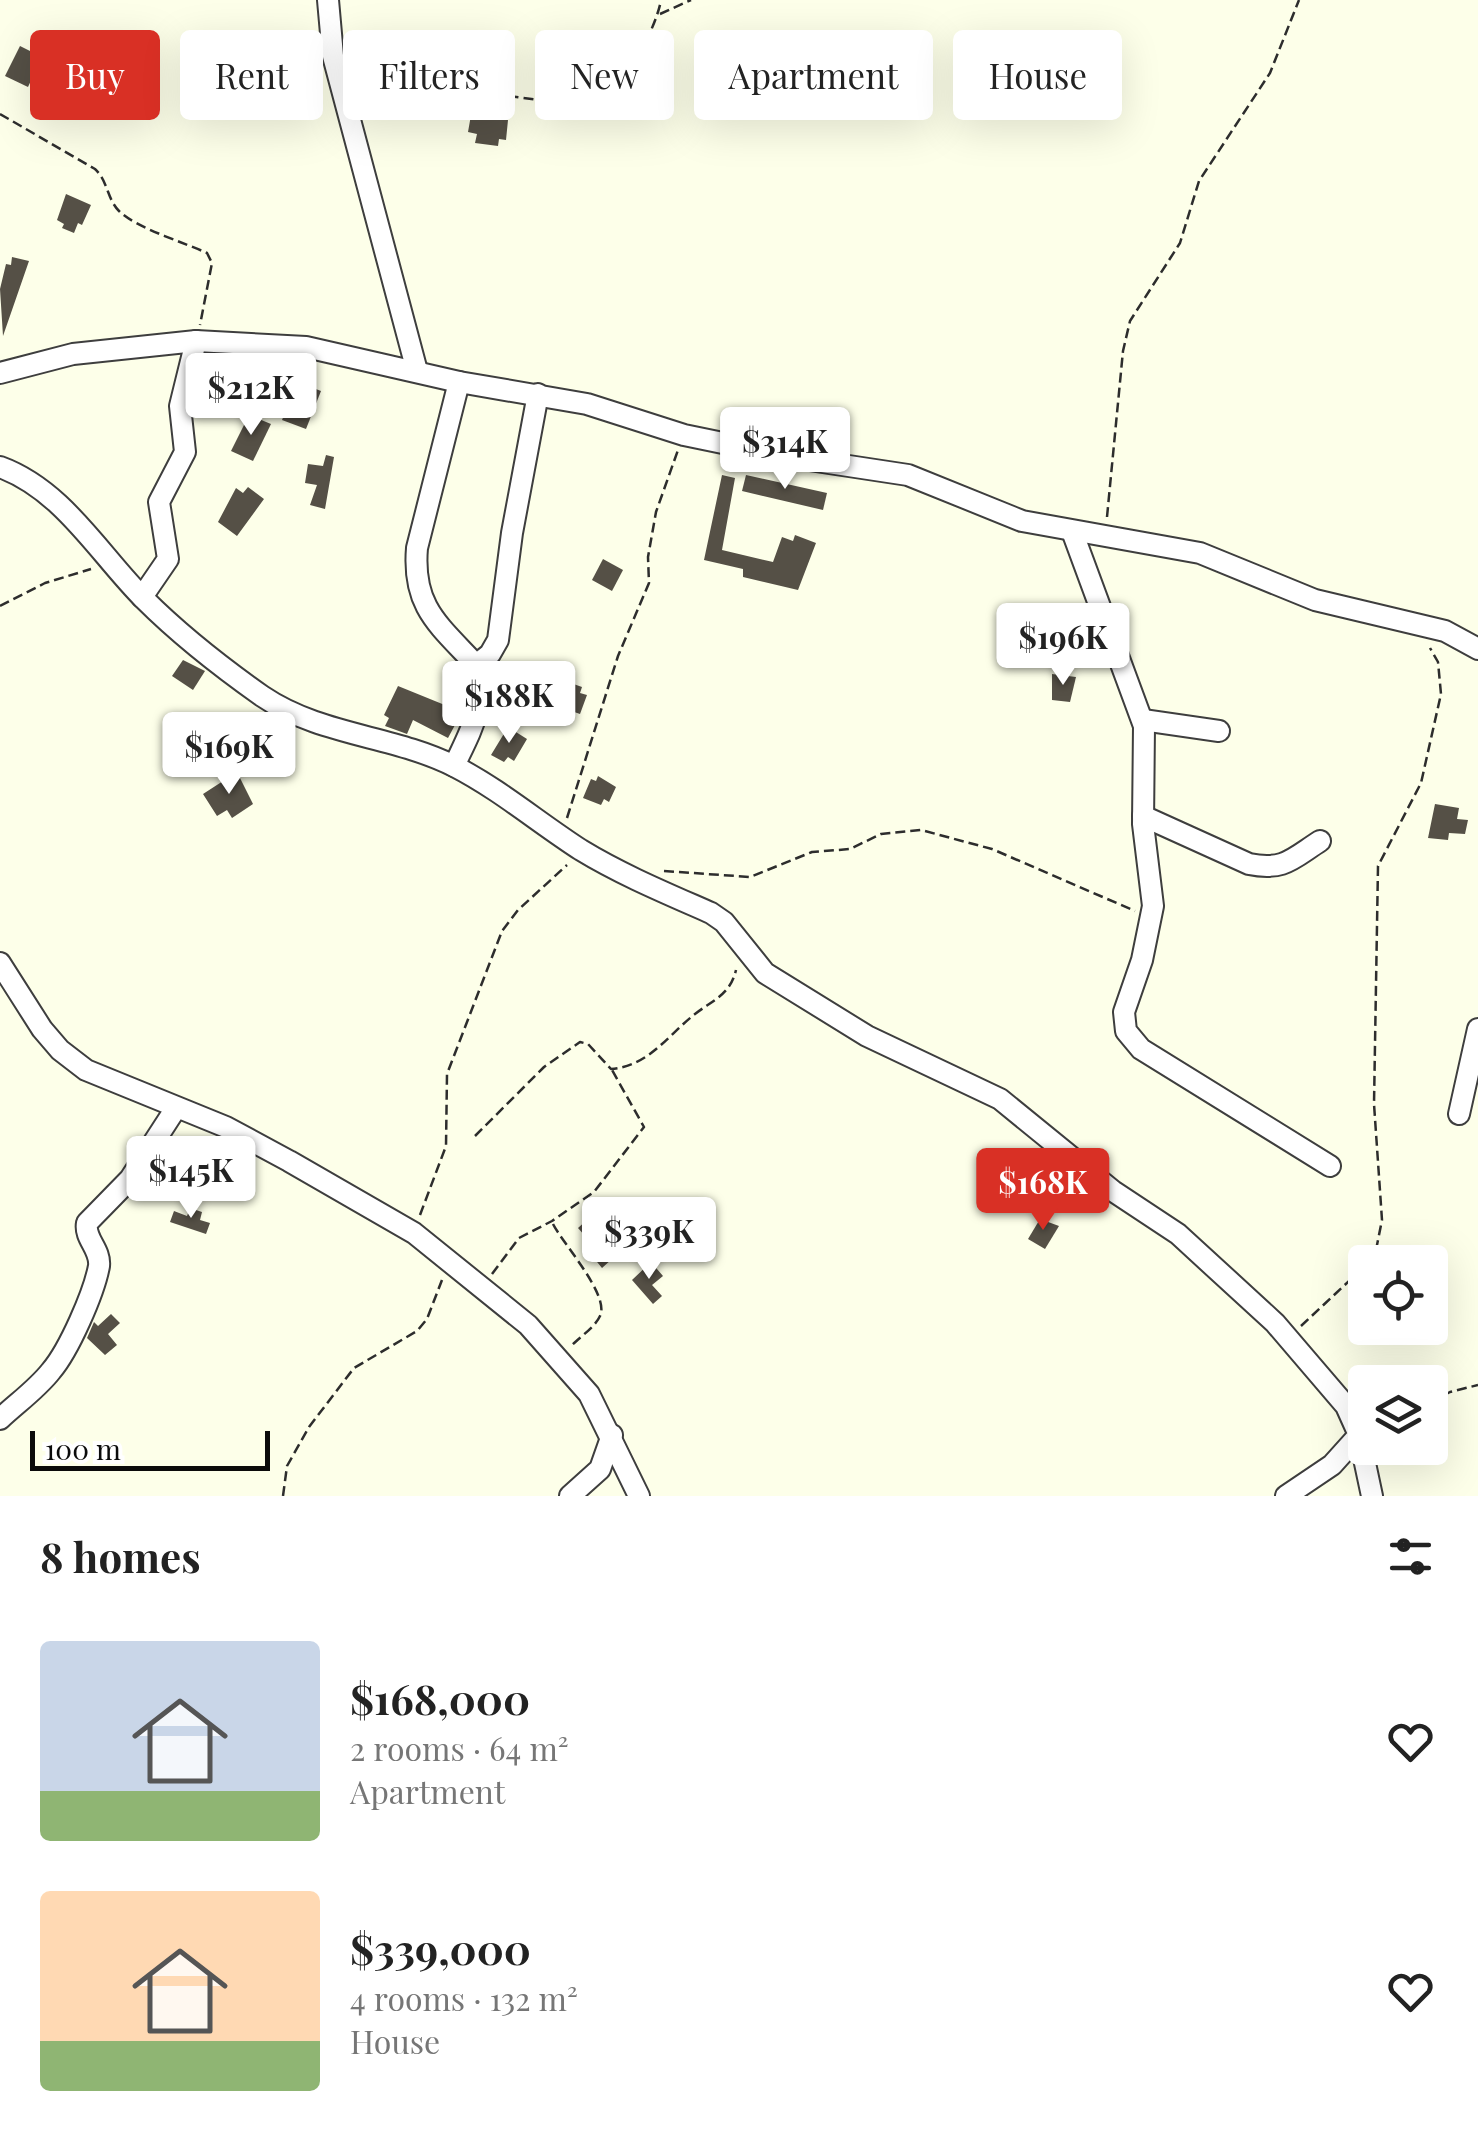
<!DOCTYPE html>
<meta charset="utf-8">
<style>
body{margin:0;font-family:"Playfair Display",serif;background:#f6f6f6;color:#222;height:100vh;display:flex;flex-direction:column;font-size:38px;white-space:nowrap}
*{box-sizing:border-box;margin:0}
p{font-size:32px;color:#767676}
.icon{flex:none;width:55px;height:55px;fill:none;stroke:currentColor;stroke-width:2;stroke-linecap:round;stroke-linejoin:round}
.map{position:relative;height:1496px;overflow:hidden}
.panel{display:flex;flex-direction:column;background:#fff;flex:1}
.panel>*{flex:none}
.guide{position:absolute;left:30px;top:30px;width:1420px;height:90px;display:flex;gap:20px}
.fabs{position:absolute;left:1348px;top:1245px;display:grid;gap:20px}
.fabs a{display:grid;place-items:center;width:100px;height:100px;border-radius:10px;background:#fff;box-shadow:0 10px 40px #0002;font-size:50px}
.scale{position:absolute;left:30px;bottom:25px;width:240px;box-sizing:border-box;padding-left:10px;border:5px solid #0b0b0b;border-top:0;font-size:28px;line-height:35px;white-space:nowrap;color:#0b0b0b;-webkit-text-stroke:8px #fff;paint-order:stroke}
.price{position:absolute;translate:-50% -85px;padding:0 22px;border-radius:10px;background:#fff;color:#222;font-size:32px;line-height:65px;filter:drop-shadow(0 2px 5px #0008)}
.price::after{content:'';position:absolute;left:50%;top:60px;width:30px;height:22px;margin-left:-15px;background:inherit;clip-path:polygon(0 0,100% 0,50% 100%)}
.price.on{background:#d93025;color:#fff}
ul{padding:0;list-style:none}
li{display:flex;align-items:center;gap:30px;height:250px;padding:0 40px}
li span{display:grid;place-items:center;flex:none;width:280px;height:200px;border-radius:10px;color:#555}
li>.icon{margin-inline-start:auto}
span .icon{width:120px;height:120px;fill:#fffc;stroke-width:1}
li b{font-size:42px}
h2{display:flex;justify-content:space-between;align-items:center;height:120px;padding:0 40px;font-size:42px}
.pill{padding:0 35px;border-radius:10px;background:#fff;box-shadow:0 10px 40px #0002;font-size:35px;line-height:90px}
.pill.on{background:#d93025;color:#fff}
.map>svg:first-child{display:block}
.building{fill:#555046}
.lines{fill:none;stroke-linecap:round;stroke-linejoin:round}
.minor-casing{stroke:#3e3e3e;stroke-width:24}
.path{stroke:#2d2d2d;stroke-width:2.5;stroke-dasharray:10 5;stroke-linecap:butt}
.minor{stroke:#fff;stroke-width:20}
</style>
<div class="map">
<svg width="1478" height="1496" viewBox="0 0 1478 1496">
<rect width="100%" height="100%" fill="#fdffe9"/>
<g class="building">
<polygon points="20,46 42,57 28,87 5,76"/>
<polygon points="491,105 506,107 504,120 508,120 506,140 499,139 498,146 475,143 477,134 468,132 471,115 476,116 477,108 491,110"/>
<polygon points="66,194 91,205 82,225 78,223 74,233 62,228 64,224 57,220"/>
<polygon points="12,257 29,261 3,336 0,289 6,264 11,265"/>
<polygon points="298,382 321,391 306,429 282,420"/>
<polygon points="249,415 271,424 253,461 231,451"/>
<polygon points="326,455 334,457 325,509 310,505 317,485 305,483 308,464 323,466"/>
<polygon points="722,475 735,478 722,550 773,562 782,537 793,541 795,535 816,543 798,590 743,577 743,569 704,560"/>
<polygon points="746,475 827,493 823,510 742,491"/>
<polygon points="248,487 264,499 237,536 218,522 236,488 243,493"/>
<polygon points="603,559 623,570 612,591 592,580"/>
<polygon points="183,660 205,671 193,690 172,676"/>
<polygon points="1052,674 1076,677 1070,702 1052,700"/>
<polygon points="565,681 582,687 580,693 587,695 580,714 551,704 556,688 562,690"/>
<polygon points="398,686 462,712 448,738 413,720 407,734 385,726 389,718 384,715"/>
<polygon points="508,727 527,739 514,761 508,757 504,762 491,755"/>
<polygon points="237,772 253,804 232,818 227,810 217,816 203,794"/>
<polygon points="598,776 616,787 609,802 604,799 601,805 583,798 591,779 596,781"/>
<polygon points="1435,804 1459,808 1457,819 1468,820 1465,834 1449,833 1448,840 1428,838"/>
<polygon points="190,1208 202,1212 200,1220 210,1223 206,1234 170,1222 174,1211 187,1216"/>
<polygon points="589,1218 622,1250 602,1268 593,1257 599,1252 578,1228"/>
<polygon points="1040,1219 1059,1226 1045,1249 1028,1239"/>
<polygon points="651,1262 663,1276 652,1285 662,1296 653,1304 632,1280"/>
<polygon points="111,1314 120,1323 108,1334 117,1345 105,1355 87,1338 94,1322 98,1326"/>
</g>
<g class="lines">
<defs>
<g id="minor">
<polyline points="328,0 333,56 417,371"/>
<polyline points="0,373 73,354 196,341 306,347 459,382 587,404 684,435 796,458 908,475 1022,521 1200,553 1315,600 1445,631 1478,649"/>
<path d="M459,382l-42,166c-5,59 22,77 59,117"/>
<path d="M0,467c63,23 99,87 144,132 36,36 77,68 118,97 59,40 130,39 192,70 45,23 85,57 127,84 41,25 87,44 130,63l13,9 41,51 102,63 133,63 113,92 65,43 97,89 71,83 13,29 -27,30 -46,31"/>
<polyline points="1072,531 1144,726 1143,824 1153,906 1142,960 1124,1012 1126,1031 1141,1049 1330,1166"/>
<polyline points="142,597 168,559 159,502 185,452 180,406 196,341"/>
<polyline points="1143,720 1219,731"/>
<path d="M454,766c20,-42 29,-54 22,-101l14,-11 8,-14 14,-107 26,-139"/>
<path d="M1143,816l106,48c35,7 43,-5 71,-23"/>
<polyline points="0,963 42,1029 60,1050 86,1070 226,1127 289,1161 414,1233 528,1325 589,1394 639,1496"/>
<polyline points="1459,1114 1478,1029"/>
<path d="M0,1419c17,-16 37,-30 51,-48 18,-21 43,-78 48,-105 2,-17 -15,-27 -12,-43l43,-44 46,-71"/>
<polyline points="1359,1435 1372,1496"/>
<polyline points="570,1496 600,1469 612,1435"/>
</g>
</defs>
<use href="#minor" class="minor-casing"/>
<g class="path">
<polyline points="660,14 691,0"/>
<path d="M359,89c48,-2 93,2 141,6 31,3 71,13 101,2 25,-9 56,-72 60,-97"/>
<path d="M0,114l95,55c13,12 12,30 24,42 17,17 64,31 88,42l5,10 -12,62"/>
<polyline points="1107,517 1123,351 1130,321 1180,243 1199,181 1270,73 1299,0"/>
<polyline points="0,606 45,583 91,569"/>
<polyline points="567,818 618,656 649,583 648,557 656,512 678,450"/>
<polyline points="664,871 750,877 812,852 850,849 881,834 921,830 992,849 1135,911"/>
<path d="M475,1136l69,-69 36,-25 8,2 23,25c38,-3 57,-34 84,-55 18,-14 35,-19 41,-44"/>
<polyline points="420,1215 446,1146 447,1074 502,931 518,910 567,865"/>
<path d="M553,1224c10,20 57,71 47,92 -5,11 -20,21 -28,29"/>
<polyline points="1368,1262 1375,1255 1382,1220 1374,1104 1378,866 1421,783 1441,694 1438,662 1430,648"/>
<polyline points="492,1274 519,1238 552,1221 594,1192 644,1127 612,1070"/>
<polyline points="1301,1326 1365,1266"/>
<polyline points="1430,1403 1450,1392 1478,1385"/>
<polyline points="283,1496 287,1466 309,1427 354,1368 417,1331 427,1319 442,1280"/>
</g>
<use href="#minor" class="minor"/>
</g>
</svg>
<div class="fabs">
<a><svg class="icon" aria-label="locate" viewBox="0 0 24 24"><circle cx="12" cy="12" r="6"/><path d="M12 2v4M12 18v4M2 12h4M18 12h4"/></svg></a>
<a><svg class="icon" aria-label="layers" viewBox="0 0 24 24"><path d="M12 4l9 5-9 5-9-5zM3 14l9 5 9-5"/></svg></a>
</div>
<div class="scale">100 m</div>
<b class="price" style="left:251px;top:438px">$212K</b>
<b class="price" style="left:785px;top:492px">$314K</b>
<b class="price" style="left:1063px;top:688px">$196K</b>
<b class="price" style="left:509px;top:746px">$188K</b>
<b class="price" style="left:229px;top:797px">$169K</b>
<b class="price" style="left:191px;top:1221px">$145K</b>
<b class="price on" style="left:1043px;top:1233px">$168K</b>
<b class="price" style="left:649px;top:1282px">$339K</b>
<div class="guide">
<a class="pill on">Buy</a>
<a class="pill">Rent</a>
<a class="pill">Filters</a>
<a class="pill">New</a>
<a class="pill">Apartment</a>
<a class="pill">House</a>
</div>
</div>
<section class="panel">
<h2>8 homes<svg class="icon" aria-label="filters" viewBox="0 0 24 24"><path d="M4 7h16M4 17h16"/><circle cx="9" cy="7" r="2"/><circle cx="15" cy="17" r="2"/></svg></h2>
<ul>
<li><span style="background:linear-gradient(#c9d6e8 75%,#8fb573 0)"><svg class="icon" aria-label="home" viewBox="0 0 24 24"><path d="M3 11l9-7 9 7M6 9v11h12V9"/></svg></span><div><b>$168,000</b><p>2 rooms · 64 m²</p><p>Apartment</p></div><svg class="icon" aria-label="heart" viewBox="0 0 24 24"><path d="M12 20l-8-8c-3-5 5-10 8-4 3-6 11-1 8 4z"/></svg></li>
<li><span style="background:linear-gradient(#ffd9b3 75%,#8fb573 0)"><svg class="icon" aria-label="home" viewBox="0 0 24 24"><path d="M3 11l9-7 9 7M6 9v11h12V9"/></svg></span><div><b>$339,000</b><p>4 rooms · 132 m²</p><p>House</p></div><svg class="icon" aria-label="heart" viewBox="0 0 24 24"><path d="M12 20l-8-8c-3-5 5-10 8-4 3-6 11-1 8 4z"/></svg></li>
</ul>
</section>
